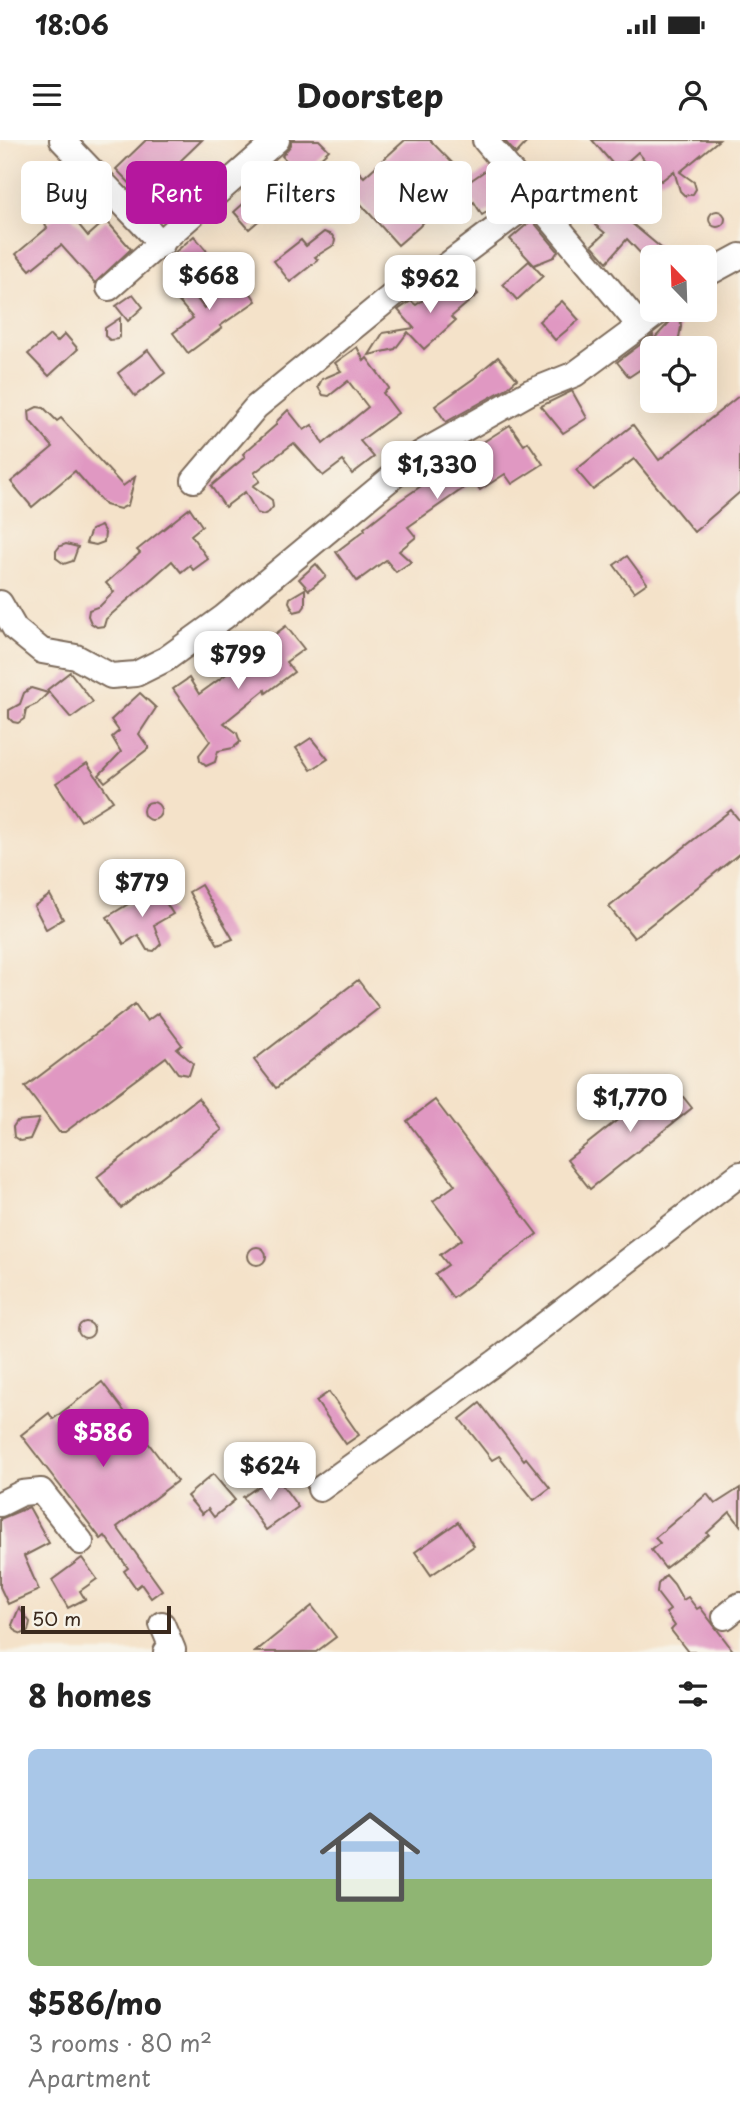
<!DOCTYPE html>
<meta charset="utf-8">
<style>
body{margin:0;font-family:"Playpen Sans",sans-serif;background:#f6f6f6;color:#222;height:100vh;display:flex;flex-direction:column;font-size:26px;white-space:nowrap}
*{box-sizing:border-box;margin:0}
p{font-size:23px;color:#767676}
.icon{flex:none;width:38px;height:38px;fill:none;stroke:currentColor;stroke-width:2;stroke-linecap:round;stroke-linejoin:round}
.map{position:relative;height:1512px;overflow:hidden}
.details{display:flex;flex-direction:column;background:#fff;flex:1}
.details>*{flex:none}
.guide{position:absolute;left:21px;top:21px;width:698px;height:63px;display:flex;gap:14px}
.needle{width:46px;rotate:337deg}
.fabs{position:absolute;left:640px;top:105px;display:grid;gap:14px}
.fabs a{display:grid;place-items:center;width:77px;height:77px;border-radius:10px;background:#fff;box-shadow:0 7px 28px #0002;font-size:35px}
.scale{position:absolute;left:21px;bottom:18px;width:150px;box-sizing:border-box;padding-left:7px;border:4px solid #3b2a1e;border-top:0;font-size:19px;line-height:24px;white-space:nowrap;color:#3b2a1e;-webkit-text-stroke:5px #f7f3e8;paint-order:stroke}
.price{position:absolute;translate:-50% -60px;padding:0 16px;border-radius:14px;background:#fff;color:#222;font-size:23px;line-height:46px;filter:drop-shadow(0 2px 4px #0008)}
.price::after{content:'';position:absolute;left:50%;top:42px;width:21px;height:16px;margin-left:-10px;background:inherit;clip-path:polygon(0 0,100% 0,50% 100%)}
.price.selected{background:#b5179e;color:#fff}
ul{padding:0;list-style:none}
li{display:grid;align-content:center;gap:14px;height:371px;padding:0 28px}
li span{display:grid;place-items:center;height:217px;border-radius:10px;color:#555}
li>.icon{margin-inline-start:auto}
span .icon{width:126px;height:126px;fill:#fffc;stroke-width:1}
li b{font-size:30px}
h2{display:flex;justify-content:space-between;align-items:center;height:84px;padding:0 28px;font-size:30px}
.pill{padding:0 24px;border-radius:10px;background:#fff;box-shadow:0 7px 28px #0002;font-size:24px;line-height:63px}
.pill.selected{background:#b5179e;color:#fff}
.status{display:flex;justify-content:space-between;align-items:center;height:49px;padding:0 35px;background:#fff;direction:ltr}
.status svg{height:19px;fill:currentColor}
header{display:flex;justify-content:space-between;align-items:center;height:91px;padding:0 28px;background:#fff;font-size:32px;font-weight:700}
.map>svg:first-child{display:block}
.building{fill:#e098c2}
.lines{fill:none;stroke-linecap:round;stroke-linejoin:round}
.street-casing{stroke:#7c6a5a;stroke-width:28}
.street{stroke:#fff;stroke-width:24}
</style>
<div class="status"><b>18:06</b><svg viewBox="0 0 49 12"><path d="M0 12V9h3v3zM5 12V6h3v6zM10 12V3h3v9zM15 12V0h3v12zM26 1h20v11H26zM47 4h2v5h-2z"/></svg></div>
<header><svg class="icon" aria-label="menu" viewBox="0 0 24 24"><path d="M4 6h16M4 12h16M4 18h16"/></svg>Doorstep<svg class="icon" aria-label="person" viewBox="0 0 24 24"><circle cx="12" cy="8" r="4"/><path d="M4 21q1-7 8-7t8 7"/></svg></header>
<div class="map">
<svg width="740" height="1512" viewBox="0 0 740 1512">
<rect width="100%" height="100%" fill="#f7f3e8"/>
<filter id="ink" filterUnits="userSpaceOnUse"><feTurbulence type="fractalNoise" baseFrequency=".0143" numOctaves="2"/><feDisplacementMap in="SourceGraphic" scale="14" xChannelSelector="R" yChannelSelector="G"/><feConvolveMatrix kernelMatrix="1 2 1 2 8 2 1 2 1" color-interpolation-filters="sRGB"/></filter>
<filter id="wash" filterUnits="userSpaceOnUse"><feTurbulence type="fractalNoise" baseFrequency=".00686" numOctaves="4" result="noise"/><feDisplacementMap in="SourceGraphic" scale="28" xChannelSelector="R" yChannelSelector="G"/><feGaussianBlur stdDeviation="1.57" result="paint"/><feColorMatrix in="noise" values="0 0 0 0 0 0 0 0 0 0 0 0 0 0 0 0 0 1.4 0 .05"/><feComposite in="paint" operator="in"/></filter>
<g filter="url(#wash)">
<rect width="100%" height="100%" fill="#f4e2c9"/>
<g id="blocks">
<g class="building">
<polygon points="146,0 202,0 143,57 116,29"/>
<polygon points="291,0 319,0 329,10 301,36 282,16 291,5"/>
<polygon points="405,0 430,0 466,37 419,87 398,105 349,51 351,49 338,35 336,23 349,22 364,37"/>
<polygon points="504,0 529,0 516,14"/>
<polygon points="592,0 719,0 680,32 694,42 696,49 693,54 685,56 680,51 674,31 661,41 638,12 618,30"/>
<polygon points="489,28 503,44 499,47 507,60 482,75 474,62 470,65 460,48"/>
<polygon points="261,48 277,65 249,89 234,72"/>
<polygon points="582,52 600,69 606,62 672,117 644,117 627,99 607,122 592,105 605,93 570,63"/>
<polygon points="65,68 88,96 106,80 131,109 95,143 61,105 30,130 16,114 47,88 45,85"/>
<circle cx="717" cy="79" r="8"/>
<polygon points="532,80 558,111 554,117 534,125 510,99"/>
<polygon points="324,92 332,95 335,100 334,105 315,117 318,120 290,142 274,121 301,100 306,106"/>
<polygon points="194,96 212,117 191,135 173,114"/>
<polygon points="529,121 543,136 517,160 503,144"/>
<polygon points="461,133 478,154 451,177 455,181 424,209 408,192 395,209 369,215 383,193 414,188 398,170 411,161 416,165"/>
<polygon points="182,139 204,168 209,164 208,161 241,139 256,161 220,186 222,188 188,213 173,193 193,178 169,150"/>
<polygon points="133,154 143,167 128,181 116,166"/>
<polygon points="562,161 579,180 555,200 539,181"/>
<polygon points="680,171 681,187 677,208 653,208 653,221 629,237 617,222 653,195 653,200"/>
<polygon points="120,178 120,195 118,199 110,200 105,196 105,188"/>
<polygon points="65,194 78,209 49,236 28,214 50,195 57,202"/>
<polygon points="357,207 364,221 367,218 389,248 383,253 398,273 360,301 374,317 352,334 343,321 323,336 294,303 254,333 260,341 253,346 272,360 273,367 269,372 263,375 257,373 245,352 225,367 211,346 245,317 243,314 277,284 276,282 288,270 304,290 312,285 323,304 368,267 348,241 329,256 323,255 318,247 322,239 341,231 335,223"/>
<polygon points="148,210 165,233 135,256 118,233"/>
<polygon points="498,217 517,239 507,248 446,282 435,266 477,236 476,235"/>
<polygon points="572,251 587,278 563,293 541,266"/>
<polygon points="740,255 740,352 694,392 634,319 593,350 576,330 633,285 659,320"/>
<polygon points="37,267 44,268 57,281 61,278 123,346 135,337 128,365 120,369 105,365 75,331 32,367 11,342 53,307 30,281 29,271"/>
<polygon points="510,285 524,305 528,302 543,324 512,344 505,334 480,350 474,341 408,387 416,397 399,411 411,422 396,432 386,420 357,441 336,412 365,390 364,388 392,366 459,320 458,318"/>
<polygon points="190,368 202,386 191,395 208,419 193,430 190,425 181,432 172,421 106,479 104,486 97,487 91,483 88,476 89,470 100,466 114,452 106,443 140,413 137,410"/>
<polygon points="101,386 105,393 104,402 96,405 86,403 91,390"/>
<polygon points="66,404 78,407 73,421 64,424 56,418 56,411 60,406"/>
<polygon points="627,416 647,443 634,452 614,425"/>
<polygon points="316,424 326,436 309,450 299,439"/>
<polygon points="305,449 305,466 302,470 294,472 289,462 290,458"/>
<polygon points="286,486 304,509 286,522 294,532 266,553 265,550 224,583 237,593 240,602 233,608 218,611 215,622 206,626 200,621 199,615 210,601 173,549 189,538 199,554 243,522 241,520"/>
<polygon points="70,532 93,562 71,578 47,550"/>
<polygon points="31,548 48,553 37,564 26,569 24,579 18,583 13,582 9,578 9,570 20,564 24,553"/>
<polygon points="140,553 156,568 139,594 149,608 105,642 99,635 121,612 112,597 119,591 111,580"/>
<polygon points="311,598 328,619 311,630 296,608"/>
<polygon points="87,623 113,661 81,681 56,643"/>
<circle cx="152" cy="671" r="9"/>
<polygon points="731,670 740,681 740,713 634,798 609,767"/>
<polygon points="201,745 233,799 218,805 189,752"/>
<polygon points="156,747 173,774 154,785 161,804 154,811 147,810 138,795 124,804 107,777"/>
<polygon points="50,755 63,779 46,789 34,766"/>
<polygon points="358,840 379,868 276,948 254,920"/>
<polygon points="135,864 147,881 158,873 182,905 177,909 193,923 189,935 178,933 166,917 65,992 59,992 25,947"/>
<polygon points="669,939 692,968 590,1049 567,1020"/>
<polygon points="198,958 222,990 121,1068 97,1037"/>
<polygon points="435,960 537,1094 453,1158 435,1134 448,1125 440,1115 462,1099 433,1061 455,1045 407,981"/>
<polygon points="39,979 30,999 20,1001 14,997 13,987 17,981"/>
<circle cx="257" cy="1116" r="9"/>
<circle cx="86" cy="1190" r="8"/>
<polygon points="102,1242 177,1341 117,1387 162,1450 151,1458 141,1444 136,1448 124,1431 128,1428 105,1396 101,1399 21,1295 49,1273 53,1279"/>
<polygon points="329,1252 359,1295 346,1304 316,1261"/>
<polygon points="480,1263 524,1320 526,1318 550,1348 534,1360 499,1316 492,1320 460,1279"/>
<polygon points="213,1334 235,1360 214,1377 208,1369 202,1374 187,1356"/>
<polygon points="275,1335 298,1367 266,1390 243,1357"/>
<polygon points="740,1348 740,1385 730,1372 707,1393 709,1395 665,1428 651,1410 660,1403 655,1398 707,1354 715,1364"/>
<polygon points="29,1367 49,1403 24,1416 39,1450 8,1464 0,1447 0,1379"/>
<polygon points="458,1382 474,1406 431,1435 415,1412"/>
<polygon points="82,1418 97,1439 80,1451 85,1459 68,1468 52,1440"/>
<polygon points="666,1435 674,1444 683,1460 688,1457 697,1469 700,1467 734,1512 688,1512 671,1490 675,1486 666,1473 670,1470 657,1453 658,1444"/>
<polygon points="312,1466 336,1497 316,1512 255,1512"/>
<polygon points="19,1468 30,1482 28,1491 22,1494 17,1492 12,1485"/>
</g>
</g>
</g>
<g filter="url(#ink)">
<use href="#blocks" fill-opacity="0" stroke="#7c6a5a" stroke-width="2"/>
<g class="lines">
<defs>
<g id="street">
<polyline points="62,0 162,104"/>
<polyline points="485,0 640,186 661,170"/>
<polyline points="705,135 740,116"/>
<polyline points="109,148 277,0"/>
<polyline points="194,340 256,267 399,150 430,138 523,68 526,52"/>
<polyline points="0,463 15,489 42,511 76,517 111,536 136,534 166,519 224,477 420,314 530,252 575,234 640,186"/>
<polyline points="320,1349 496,1222 740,1034"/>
<polyline points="0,1364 22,1353 41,1351 81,1402"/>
<polyline points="725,1477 740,1465"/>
<polyline points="162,1484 173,1510 166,1512"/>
</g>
</defs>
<use href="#street" class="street-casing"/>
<use href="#street" class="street"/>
</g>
</g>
</svg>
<div class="fabs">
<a><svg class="needle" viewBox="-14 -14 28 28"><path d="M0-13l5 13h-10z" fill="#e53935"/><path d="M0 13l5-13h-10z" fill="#767676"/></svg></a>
<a><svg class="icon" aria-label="locate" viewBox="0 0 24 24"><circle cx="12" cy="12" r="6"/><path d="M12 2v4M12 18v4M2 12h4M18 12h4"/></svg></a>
</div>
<div class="scale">50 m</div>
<b class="price" style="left:209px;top:172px">$668</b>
<b class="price" style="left:430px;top:175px">$962</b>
<b class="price" style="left:437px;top:361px">$1,330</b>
<b class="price" style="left:238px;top:551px">$799</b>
<b class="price" style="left:142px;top:779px">$779</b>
<b class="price" style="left:630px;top:994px">$1,770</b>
<b class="price selected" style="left:103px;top:1329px">$586</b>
<b class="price" style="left:270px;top:1362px">$624</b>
<div class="guide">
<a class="pill">Buy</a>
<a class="pill selected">Rent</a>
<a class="pill">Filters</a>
<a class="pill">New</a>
<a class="pill">Apartment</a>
</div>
</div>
<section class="details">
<h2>8 homes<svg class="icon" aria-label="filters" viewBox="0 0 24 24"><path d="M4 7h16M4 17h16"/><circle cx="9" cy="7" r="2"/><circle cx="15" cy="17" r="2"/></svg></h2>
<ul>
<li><span style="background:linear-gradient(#a9c7e8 60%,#8fb573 0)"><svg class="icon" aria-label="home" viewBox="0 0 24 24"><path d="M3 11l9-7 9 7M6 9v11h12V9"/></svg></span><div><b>$586/mo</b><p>3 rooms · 80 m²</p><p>Apartment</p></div></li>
</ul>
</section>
